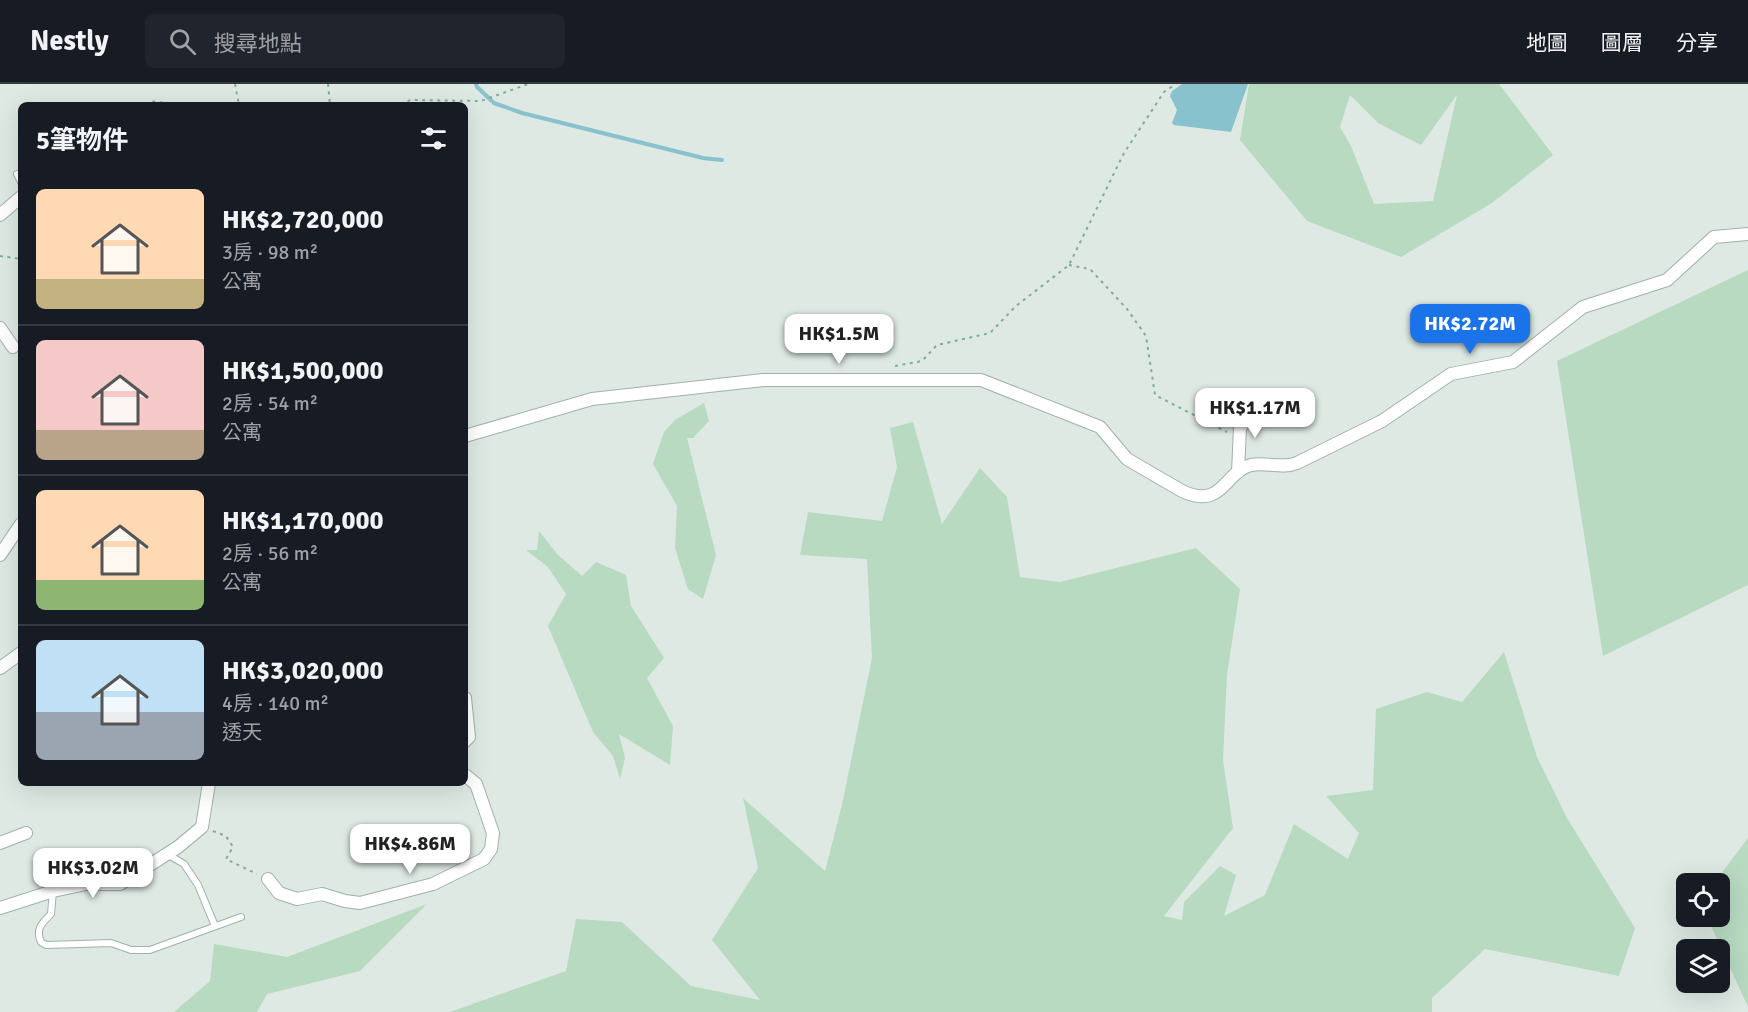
<!DOCTYPE html>
<html lang="zh-TW">
<meta charset="utf-8">
<style>
body{margin:0;font-family:Signika,"Noto Sans TC",sans-serif;background:#20242c;color:#f1f3f6;height:100vh;display:flex;flex-direction:column;font-size:22px;white-space:nowrap}
*{box-sizing:border-box;margin:0}
p{font-size:20px;color:#9ea1a6}
.icon{flex:none;width:33px;height:33px;fill:none;stroke:currentColor;stroke-width:2;stroke-linecap:round;stroke-linejoin:round}
.map{position:relative;flex:1;overflow:hidden}
.panel{position:absolute;left:18px;top:18px;width:450px;height:684px;display:flex;flex-direction:column;background:#171b24;border-radius:9px;box-shadow:0 6px 24px #0002}
.panel>*{flex:none}
.buttons{position:absolute;left:1676px;top:789px;display:grid;gap:12px}
.buttons a{display:grid;place-items:center;width:54px;height:54px;border-radius:9px;background:#171b24;box-shadow:0 6px 24px #0002;font-size:30px}
.price{position:absolute;translate:-50% -51px;padding:0 14px;border-radius:12px;background:#fff;color:#222;font-size:20px;line-height:39px;filter:drop-shadow(0 2px 3px #0008)}
.price::after{content:'';position:absolute;left:50%;top:36px;width:18px;height:14px;margin-left:-9px;background:inherit;clip-path:polygon(0 0,100% 0,50% 100%)}
.price.on{background:#1a73e8;color:#fff}
ul{padding:0;list-style:none}
li{display:flex;align-items:center;gap:18px;height:150px;padding:0 18px}
li+li{border-top:2px solid #363941}
li span{display:grid;place-items:center;flex:none;width:168px;height:120px;border-radius:9px;color:#555}
li>.icon{margin-inline-start:auto}
span .icon{width:72px;height:72px;fill:#fffc;stroke-width:1}
li b{font-size:26px}
h2{display:flex;justify-content:space-between;align-items:center;height:72px;padding:0 18px;font-size:26px}
header{display:flex;align-items:center;gap:36px;box-sizing:border-box;height:84px;padding:0 30px;background:#171b24;border-bottom:2px solid #363941}
header strong{font-size:28px}
nav{display:flex;gap:33px;margin-inline-start:auto;font-size:21px}
.search{width:420px;height:54px;background:#20242c;display:flex;align-items:center;gap:15px;box-sizing:border-box;padding:0 21px;border-radius:9px;color:#9ea1a6;font-size:22px}
.map>svg:first-child{display:block}
.green{fill:#b7dac1;fill-rule:evenodd}
.water{fill:#87c2cd}
.lines{fill:none;stroke-linecap:round;stroke-linejoin:round}
.stream{stroke:#87c2cd;stroke-width:4}
.lane-casing{stroke:#a1b0ab;stroke-width:8}
.street-casing{stroke:#a1b0ab;stroke-width:14}
.path{stroke:#7fac9e;stroke-width:2;stroke-dasharray:3 4.5;stroke-linecap:butt}
.lane{stroke:#fff;stroke-width:6}
.street{stroke:#fff;stroke-width:12}
</style>
<header>
<strong>Nestly</strong>
<div class="search"><svg class="icon" aria-label="search" viewBox="0 0 24 24"><circle cx="10" cy="10" r="6"/><path d="M15 15l6 6"/></svg>搜尋地點</div>
<nav><a>地圖</a><a>圖層</a><a>分享</a></nav>
</header>
<div class="map">
<svg width="1748" height="928" viewBox="0 0 1748 928">
<rect width="100%" height="100%" fill="#dee9e4"/>
<g class="green">
<path d="M1249,0h250l54,71 -61,48 -91,54 -94,-36 -67,-81zM1350,11l28,28 43,22 36,-50 -24,106 -59,3 -23,-58 -11,-19z"/>
<polygon points="1748,186 1748,501 1603,572 1557,277"/>
<polygon points="704,319 709,337 693,354 687,354 716,471 703,515 688,505 675,464 677,422 653,380 664,348 675,336"/>
<polygon points="913,338 942,440 980,384 1007,413 1020,493 1060,498 1196,464 1240,505 1227,591 1223,676 1233,744 1164,832 1182,836 1184,818 1220,782 1236,791 1224,832 1265,811 1294,740 1348,775 1359,749 1326,712 1373,706 1376,625 1427,608 1462,618 1504,568 1537,673 1567,734 1635,844 1619,892 1485,865 1432,914 1432,928 450,928 566,887 576,835 622,838 691,902 760,916 712,856 758,784 743,714 825,787 842,721 872,574 867,475 800,471 808,428 882,437 897,383 890,344"/>
<polygon points="539,447 557,470 582,492 596,478 626,491 631,522 664,574 647,594 673,642 670,681 619,650 625,674 620,695 613,672 593,648 548,542 566,510 548,483 526,466 537,466"/>
<polygon points="1748,754 1748,923 1712,844 1714,833 1719,832 1719,807 1723,787"/>
<polygon points="427,820 360,887 267,910 257,928 174,928 210,897 214,860 287,873"/>
</g>
<polygon class="water" points="1182,0 1248,0 1231,48 1174,41 1172,39 1177,26 1170,12 1172,7"/>
<g class="lines">
<polyline class="stream" points="476,0 477,3 494,19 522,29 703,74 722,76"/>
<defs>
<g id="lane">
<polyline points="17,90 21,98"/>
<polyline points="167,770 184,780 198,801 215,842"/>
<path d="M53,807l-2,23c-9,9 -16,15 -10,28l5,3 65,-2 20,7h19l91,-33"/>
</g>
<g id="street">
<polyline points="0,131 21,113"/>
<polyline points="0,244 13,263"/>
<path d="M465,352l127,-37 171,-19h218l119,47 27,32 55,32c41,19 42,-19 69,-26 16,-3 31,4 46,-2l85,-42 69,-47 62,-12 70,-55 84,-27 47,-43 34,-3"/>
<polyline points="1238,388 1240,344 1262,319"/>
<polyline points="0,471 21,440"/>
<polyline points="0,584 21,569"/>
<polyline points="465,614 469,653 465,657"/>
<polyline points="0,759 26,749"/>
<polyline points="268,795 279,809 297,815 322,810 345,817 360,819 433,800 484,775 491,765 493,749 476,700 465,691"/>
<polyline points="0,824 53,807 86,800 120,800 178,763 202,743 209,699"/>
</g>
</defs>
<use href="#lane" class="lane-casing"/>
<use href="#street" class="street-casing"/>
<g class="path">
<polyline points="235,0 239,21"/>
<polyline points="328,0 330,21"/>
<polyline points="148,21 149,17 184,21"/>
<polyline points="401,21 410,16 481,17 528,0"/>
<polyline points="0,172 21,175"/>
<polyline points="1069,181 1090,185 1127,225 1146,252 1155,311 1227,348"/>
<polyline points="895,282 922,277 937,261 990,249 1016,222 1069,181 1124,69 1164,8 1176,0"/>
<polyline points="213,747 226,752 233,763 226,775 257,790"/>
</g>
<use href="#lane" class="lane"/>
<use href="#street" class="street"/>
</g>
</svg>
<div class="buttons">
<a><svg class="icon" aria-label="locate" viewBox="0 0 24 24"><circle cx="12" cy="12" r="6"/><path d="M12 2v4M12 18v4M2 12h4M18 12h4"/></svg></a>
<a><svg class="icon" aria-label="layers" viewBox="0 0 24 24"><path d="M12 4l9 5-9 5-9-5zM3 14l9 5 9-5"/></svg></a>
</div>
<b class="price on" style="left:1470px;top:271px">HK$2.72M</b>
<b class="price" style="left:839px;top:281px">HK$1.5M</b>
<b class="price" style="left:1255px;top:355px">HK$1.17M</b>
<b class="price" style="left:410px;top:791px">HK$4.86M</b>
<b class="price" style="left:93px;top:815px">HK$3.02M</b>
<section class="panel">
<h2>5筆物件<svg class="icon" aria-label="filters" viewBox="0 0 24 24"><path d="M4 7h16M4 17h16"/><circle cx="9" cy="7" r="2"/><circle cx="15" cy="17" r="2"/></svg></h2>
<ul>
<li><span style="background:linear-gradient(#ffd9b3 75%,#c2b280 0)"><svg class="icon" aria-label="home" viewBox="0 0 24 24"><path d="M3 11l9-7 9 7M6 9v11h12V9"/></svg></span><div><b>HK$2,720,000</b><p>3房 · 98 m²</p><p>公寓</p></div></li>
<li><span style="background:linear-gradient(#f6c9c9 75%,#b9a48a 0)"><svg class="icon" aria-label="home" viewBox="0 0 24 24"><path d="M3 11l9-7 9 7M6 9v11h12V9"/></svg></span><div><b>HK$1,500,000</b><p>2房 · 54 m²</p><p>公寓</p></div></li>
<li><span style="background:linear-gradient(#ffd9b3 75%,#8fb573 0)"><svg class="icon" aria-label="home" viewBox="0 0 24 24"><path d="M3 11l9-7 9 7M6 9v11h12V9"/></svg></span><div><b>HK$1,170,000</b><p>2房 · 56 m²</p><p>公寓</p></div></li>
<li><span style="background:linear-gradient(#bfe0f5 60%,#9aa5b1 0)"><svg class="icon" aria-label="home" viewBox="0 0 24 24"><path d="M3 11l9-7 9 7M6 9v11h12V9"/></svg></span><div><b>HK$3,020,000</b><p>4房 · 140 m²</p><p>透天</p></div></li>
</ul>
</section>
</div>
